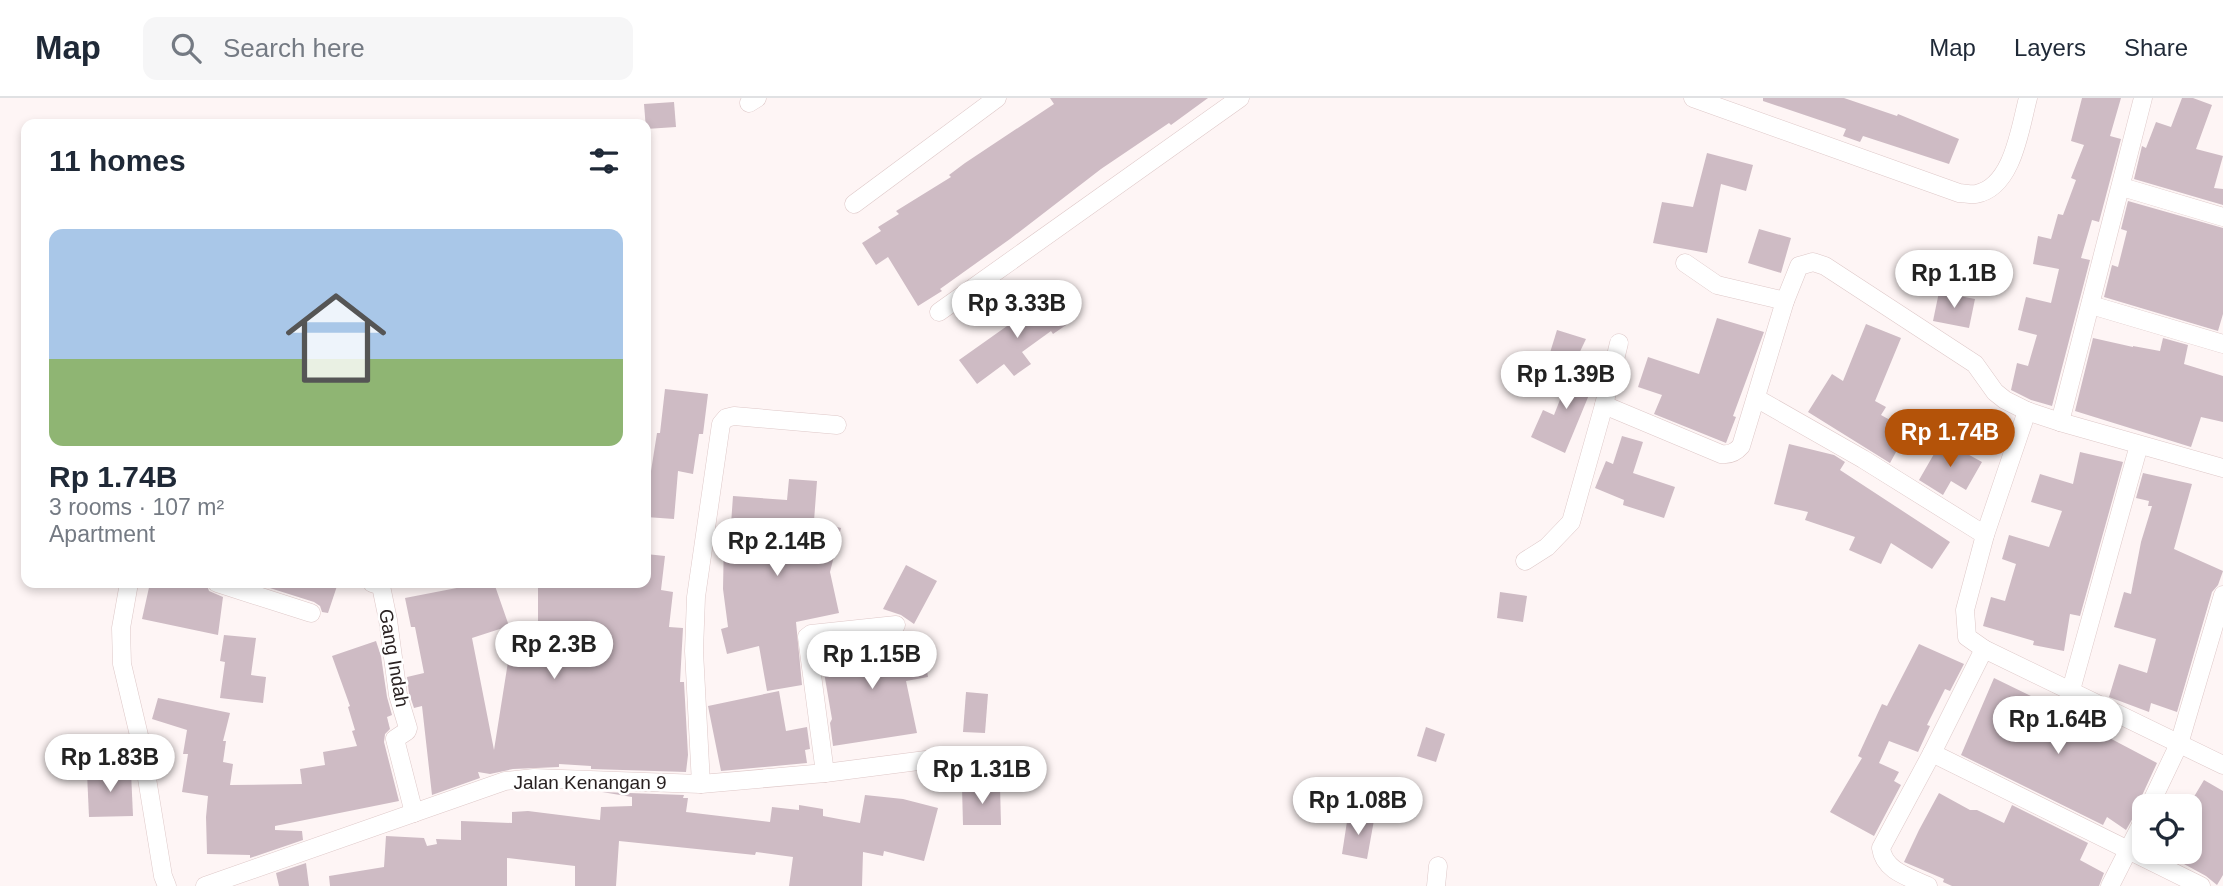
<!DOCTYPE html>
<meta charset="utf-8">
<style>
body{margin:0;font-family:Arial,sans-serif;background:#f6f6f7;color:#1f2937;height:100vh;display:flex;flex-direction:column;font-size:26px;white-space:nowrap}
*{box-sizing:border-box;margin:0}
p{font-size:23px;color:#747a83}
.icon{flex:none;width:38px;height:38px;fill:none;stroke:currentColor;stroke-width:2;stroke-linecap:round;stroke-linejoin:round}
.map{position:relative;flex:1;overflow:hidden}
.details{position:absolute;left:21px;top:21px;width:630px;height:469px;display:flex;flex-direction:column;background:#fff;border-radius:14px;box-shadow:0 4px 10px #0003}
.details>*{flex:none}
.buttons{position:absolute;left:2132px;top:696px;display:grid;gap:14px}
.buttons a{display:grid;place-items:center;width:70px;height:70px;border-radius:14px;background:#fff;box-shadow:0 4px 10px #0003;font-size:35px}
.price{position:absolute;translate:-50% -60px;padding:0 16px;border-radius:24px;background:#fff;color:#222;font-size:23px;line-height:46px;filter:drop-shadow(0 2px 4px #0008)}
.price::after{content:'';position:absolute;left:50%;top:42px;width:21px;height:16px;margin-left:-10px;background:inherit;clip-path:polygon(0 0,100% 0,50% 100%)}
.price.current{background:#b45309;color:#fff}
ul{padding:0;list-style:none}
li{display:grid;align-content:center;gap:14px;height:371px;padding:0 28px}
li span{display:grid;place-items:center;height:217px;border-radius:14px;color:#555}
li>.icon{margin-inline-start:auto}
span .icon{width:126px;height:126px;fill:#fffc;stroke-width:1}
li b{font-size:30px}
h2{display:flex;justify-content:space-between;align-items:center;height:84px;padding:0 28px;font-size:30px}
header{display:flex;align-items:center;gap:42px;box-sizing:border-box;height:98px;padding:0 35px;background:#fff;border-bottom:2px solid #e0e1e3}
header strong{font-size:33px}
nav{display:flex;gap:38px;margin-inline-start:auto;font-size:24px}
.search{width:490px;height:63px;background:#f6f6f7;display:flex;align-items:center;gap:18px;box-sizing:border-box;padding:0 24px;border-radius:14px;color:#747a83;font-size:26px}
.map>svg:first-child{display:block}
.building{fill:#cebbc4}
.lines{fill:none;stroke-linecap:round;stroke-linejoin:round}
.street-casing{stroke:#dec8c8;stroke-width:19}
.street{stroke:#fff;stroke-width:18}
.labels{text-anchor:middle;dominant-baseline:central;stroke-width:5;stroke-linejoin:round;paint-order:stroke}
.street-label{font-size:19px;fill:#292121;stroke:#fff}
</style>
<header>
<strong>Map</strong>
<div class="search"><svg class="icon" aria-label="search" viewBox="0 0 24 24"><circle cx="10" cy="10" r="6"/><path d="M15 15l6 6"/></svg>Search here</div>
<nav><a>Map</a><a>Layers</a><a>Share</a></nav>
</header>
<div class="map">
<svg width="2223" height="788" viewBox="0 0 2223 788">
<rect width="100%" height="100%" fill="#fef5f5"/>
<g class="building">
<polygon points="1050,0 1208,0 1171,27 1169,25 1101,71 1010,141 940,191 942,193 918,208 888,159 876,167 862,145 881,133 878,129 899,116 896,113 951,79 949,77 965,65 1054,6"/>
<polygon points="1763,0 1844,0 1897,18 1898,16 1959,41 1949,66 1863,38 1860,44 1843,38 1846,31 1763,3"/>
<polygon points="2082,0 2121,0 2110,38 2121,41 2099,124 2092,122 2081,160 2090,162 2052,308 2031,302 2011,292 2017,265 2028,268 2037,237 2018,232 2026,199 2051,205 2059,171 2033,166 2038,138 2051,141 2058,116 2063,117 2076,82 2071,80 2084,47 2071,43"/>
<polygon points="2182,0 2193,0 2212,7 2196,51 2223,58 2214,90 2223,91 2223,107 2134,81 2142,48 2146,50 2156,24 2171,29"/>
<polygon points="674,4 676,29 646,31 644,6"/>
<polygon points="1707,55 1753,67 1746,93 1721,86 1707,155 1653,145 1662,104 1693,109"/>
<polygon points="2128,103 2223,130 2223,216 2218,233 2104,199 2112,167 2118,169 2127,133 2121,131"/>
<polygon points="1759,131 1791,140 1781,175 1748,165"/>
<polygon points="1055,194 1075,221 1053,236 1051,233 1022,254 1031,266 1014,278 1004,266 977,286 959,262"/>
<polygon points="1939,194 1975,201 1969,230 1933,223"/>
<polygon points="1717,220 1764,234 1733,318 1736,319 1726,345 1654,316 1662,297 1638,289 1648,259 1699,276"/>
<polygon points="1866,226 1901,240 1875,303 1886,309 1881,317 1908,332 1890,365 1808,314 1832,276 1843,283"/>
<polygon points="1557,232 1586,241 1574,266 1549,258"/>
<polygon points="2093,240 2133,249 2133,248 2160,253 2163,240 2188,247 2184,266 2223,278 2223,324 2201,319 2191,349 2075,313"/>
<polygon points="1574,266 1598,275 1565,355 1531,339 1543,312 1554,317"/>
<polygon points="665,291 708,296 703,336 699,336 693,376 678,373 674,421 646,419 646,372 651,373 657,335 660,335"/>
<polygon points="1622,338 1643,344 1633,375 1675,389 1664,420 1623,407 1624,402 1595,390 1606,363 1613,366"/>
<polygon points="1942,342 1982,364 1966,392 1951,383 1943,397 1919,382"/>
<polygon points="1789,346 1834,357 1845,364 1840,372 1950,444 1932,471 1891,445 1881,466 1849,452 1855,439 1805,422 1808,414 1774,406"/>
<polygon points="2080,354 2123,364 2080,518 2070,516 2064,553 2033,547 2034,543 1983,528 1991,499 2005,503 2016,466 2002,461 2009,437 2049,449 2062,413 2031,404 2040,376 2073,386"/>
<polygon points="2143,375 2192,386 2174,451 2223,473 2218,487 2212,494 2177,614 2151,605 2149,614 2109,599 2119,566 2147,575 2156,541 2114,529 2124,494 2131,496 2141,444 2152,408 2148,408 2149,403 2136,400"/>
<polygon points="789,381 817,383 814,423 841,430 830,474 839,515 796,524 802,587 767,593 759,548 727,556 721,531 728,529 723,491 724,440 730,440 733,398 787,402"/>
<polygon points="646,456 665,458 661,492 673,494 669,529 683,530 680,584 684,584 688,657 686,674 591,671 591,668 559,666 559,669 513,671 490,676 478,674 480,680 432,697 422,608 414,610 409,595 407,579 424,575 415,529 411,529 405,500 467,488 466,485 494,485 509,528 472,540 494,652 514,526 538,530 538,486 646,485"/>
<polygon points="906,467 937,483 914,526 901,517 883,511"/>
<polygon points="150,485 206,485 209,493 223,499 218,537 142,521"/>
<polygon points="254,485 338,485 328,515 322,514 320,508 314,504"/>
<polygon points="1500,494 1527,498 1523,524 1497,520"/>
<polygon points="224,537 256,540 251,577 266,579 263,605 220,600 225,564 220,563"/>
<polygon points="906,541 900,553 923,548 928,579 906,583 917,635 833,648 830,625 832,621 821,557"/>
<polygon points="376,543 381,558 387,599 392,617 387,619 390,631 385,636 384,644 399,703 275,728 275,732 302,733 303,742 250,760 250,757 207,756 206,719 208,698 182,694 188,656 183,656 187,632 152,621 158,600 230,615 223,643 226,643 223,664 233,666 230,687 302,686 300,671 325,667 323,654 357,648 352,633 355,632 348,609 350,608 332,558"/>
<polygon points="1919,546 1964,566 1950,593 1945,591 1927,627 1930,628 1918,654 1889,643 1879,665 1899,674 1894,683 1901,687 1874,738 1830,714 1862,660 1858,658 1882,606 1887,608"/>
<polygon points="1994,580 2082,623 2081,625 2157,665 2139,704 2138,711 2126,732 2107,719 2103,727 1961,657"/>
<polygon points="779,593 786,633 807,629 810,651 805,652 807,665 721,673 708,608"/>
<polygon points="966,594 988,596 985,635 963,634"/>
<polygon points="1426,629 1445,636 1436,664 1417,658"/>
<polygon points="131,674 133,718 89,719 87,675"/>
<polygon points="2204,682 2223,693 2223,777 2217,787 2206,778 2162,754 2189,754 2189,707"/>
<polygon points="1000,688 1001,727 963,727 962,689"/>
<polygon points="602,694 684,697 683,700 688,700 686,714 770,724 772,709 799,712 799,707 823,711 823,718 860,725 865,697 903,701 938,710 924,763 884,753 883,758 863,754 862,788 789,788 793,759 756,754 755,757 619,743 616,788 575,788 575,768 507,760 507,788 330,788 329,778 384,769 386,738 424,740 427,748 437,746 436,741 461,742 461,723 512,725 512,714 528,713 600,722 601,709 632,708 632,699"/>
<polygon points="1939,695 1970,712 1977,712 2004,725 2012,707 2088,745 2080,762 2104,775 2099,788 1952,788 1943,784 1944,781 1904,764 1919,732"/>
<polygon points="1348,717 1374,722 1367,761 1342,756"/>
<polygon points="306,765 309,788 279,788 276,775"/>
</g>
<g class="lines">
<defs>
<g id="street">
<path d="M1693,0l266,95c5,0 12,2 17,1 37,-7 44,-66 52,-96"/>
<polyline points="749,5 757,0"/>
<polyline points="2122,89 2223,119"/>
<polyline points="854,106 997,0"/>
<polyline points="1685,165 1717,187 1785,203"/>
<polyline points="2091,207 2223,246"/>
<polyline points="939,214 1240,0"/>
<polyline points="1756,300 1863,361 1985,437"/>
<polyline points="1604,307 1619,245"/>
<polyline points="2027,313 1985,437 1965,512 1967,539 1984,551 2223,667"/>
<polyline points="2060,324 2143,0"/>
<path d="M1525,463l22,-14 24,-25 33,-117 117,49c8,1 14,-1 20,-8l44,-145 14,-35 14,-4 12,4 150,98 20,28 10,8 22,11 33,11 163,46"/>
<polyline points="129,485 121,530 122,566 142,650 163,778 167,788"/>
<polyline points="217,485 311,515"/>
<polyline points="372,485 381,488 388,522 398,597 408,630 407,633 395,641 414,715"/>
<polyline points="2071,592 2139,347"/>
<polyline points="1932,655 2201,788"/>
<polyline points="825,675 807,539 811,536 896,527"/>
<polyline points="701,686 694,553 696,499 721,326 726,320 734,318 837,327"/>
<polyline points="2149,709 2179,646 2223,497"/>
<polyline points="205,788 505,683 534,680 701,686 825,675 949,659"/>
<polyline points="1436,788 1438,768"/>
<path d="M1928,788c-19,-9 -44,-15 -47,-38l51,-95 52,-104"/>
<polyline points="2110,788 2144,721"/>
</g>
</defs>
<use href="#street" class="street-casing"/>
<use href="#street" class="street"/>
</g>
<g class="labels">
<g class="street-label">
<text transform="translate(394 560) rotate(80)">Gang Indah</text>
<text x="590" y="684">Jalan Kenangan 9</text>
</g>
</g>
</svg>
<div class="buttons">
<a><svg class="icon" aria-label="locate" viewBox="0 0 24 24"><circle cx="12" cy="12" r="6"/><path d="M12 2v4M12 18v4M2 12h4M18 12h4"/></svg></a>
</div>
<b class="price" style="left:1954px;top:212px">Rp 1.1B</b>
<b class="price" style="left:1017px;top:242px">Rp 3.33B</b>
<b class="price" style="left:1566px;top:313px">Rp 1.39B</b>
<b class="price current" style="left:1950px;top:371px">Rp 1.74B</b>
<b class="price" style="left:777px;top:480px">Rp 2.14B</b>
<b class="price" style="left:554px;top:583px">Rp 2.3B</b>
<b class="price" style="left:872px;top:593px">Rp 1.15B</b>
<b class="price" style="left:2058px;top:658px">Rp 1.64B</b>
<b class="price" style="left:110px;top:696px">Rp 1.83B</b>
<b class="price" style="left:982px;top:708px">Rp 1.31B</b>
<b class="price" style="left:1358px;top:739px">Rp 1.08B</b>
<section class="details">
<h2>11 homes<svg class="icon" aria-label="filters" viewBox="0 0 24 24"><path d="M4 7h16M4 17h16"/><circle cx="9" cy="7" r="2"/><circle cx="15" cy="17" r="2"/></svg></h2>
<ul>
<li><span style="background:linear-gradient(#a9c7e8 60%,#8fb573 0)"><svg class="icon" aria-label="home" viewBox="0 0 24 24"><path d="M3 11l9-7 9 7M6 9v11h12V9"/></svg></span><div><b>Rp 1.74B</b><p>3 rooms · 107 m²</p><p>Apartment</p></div></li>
</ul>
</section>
</div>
